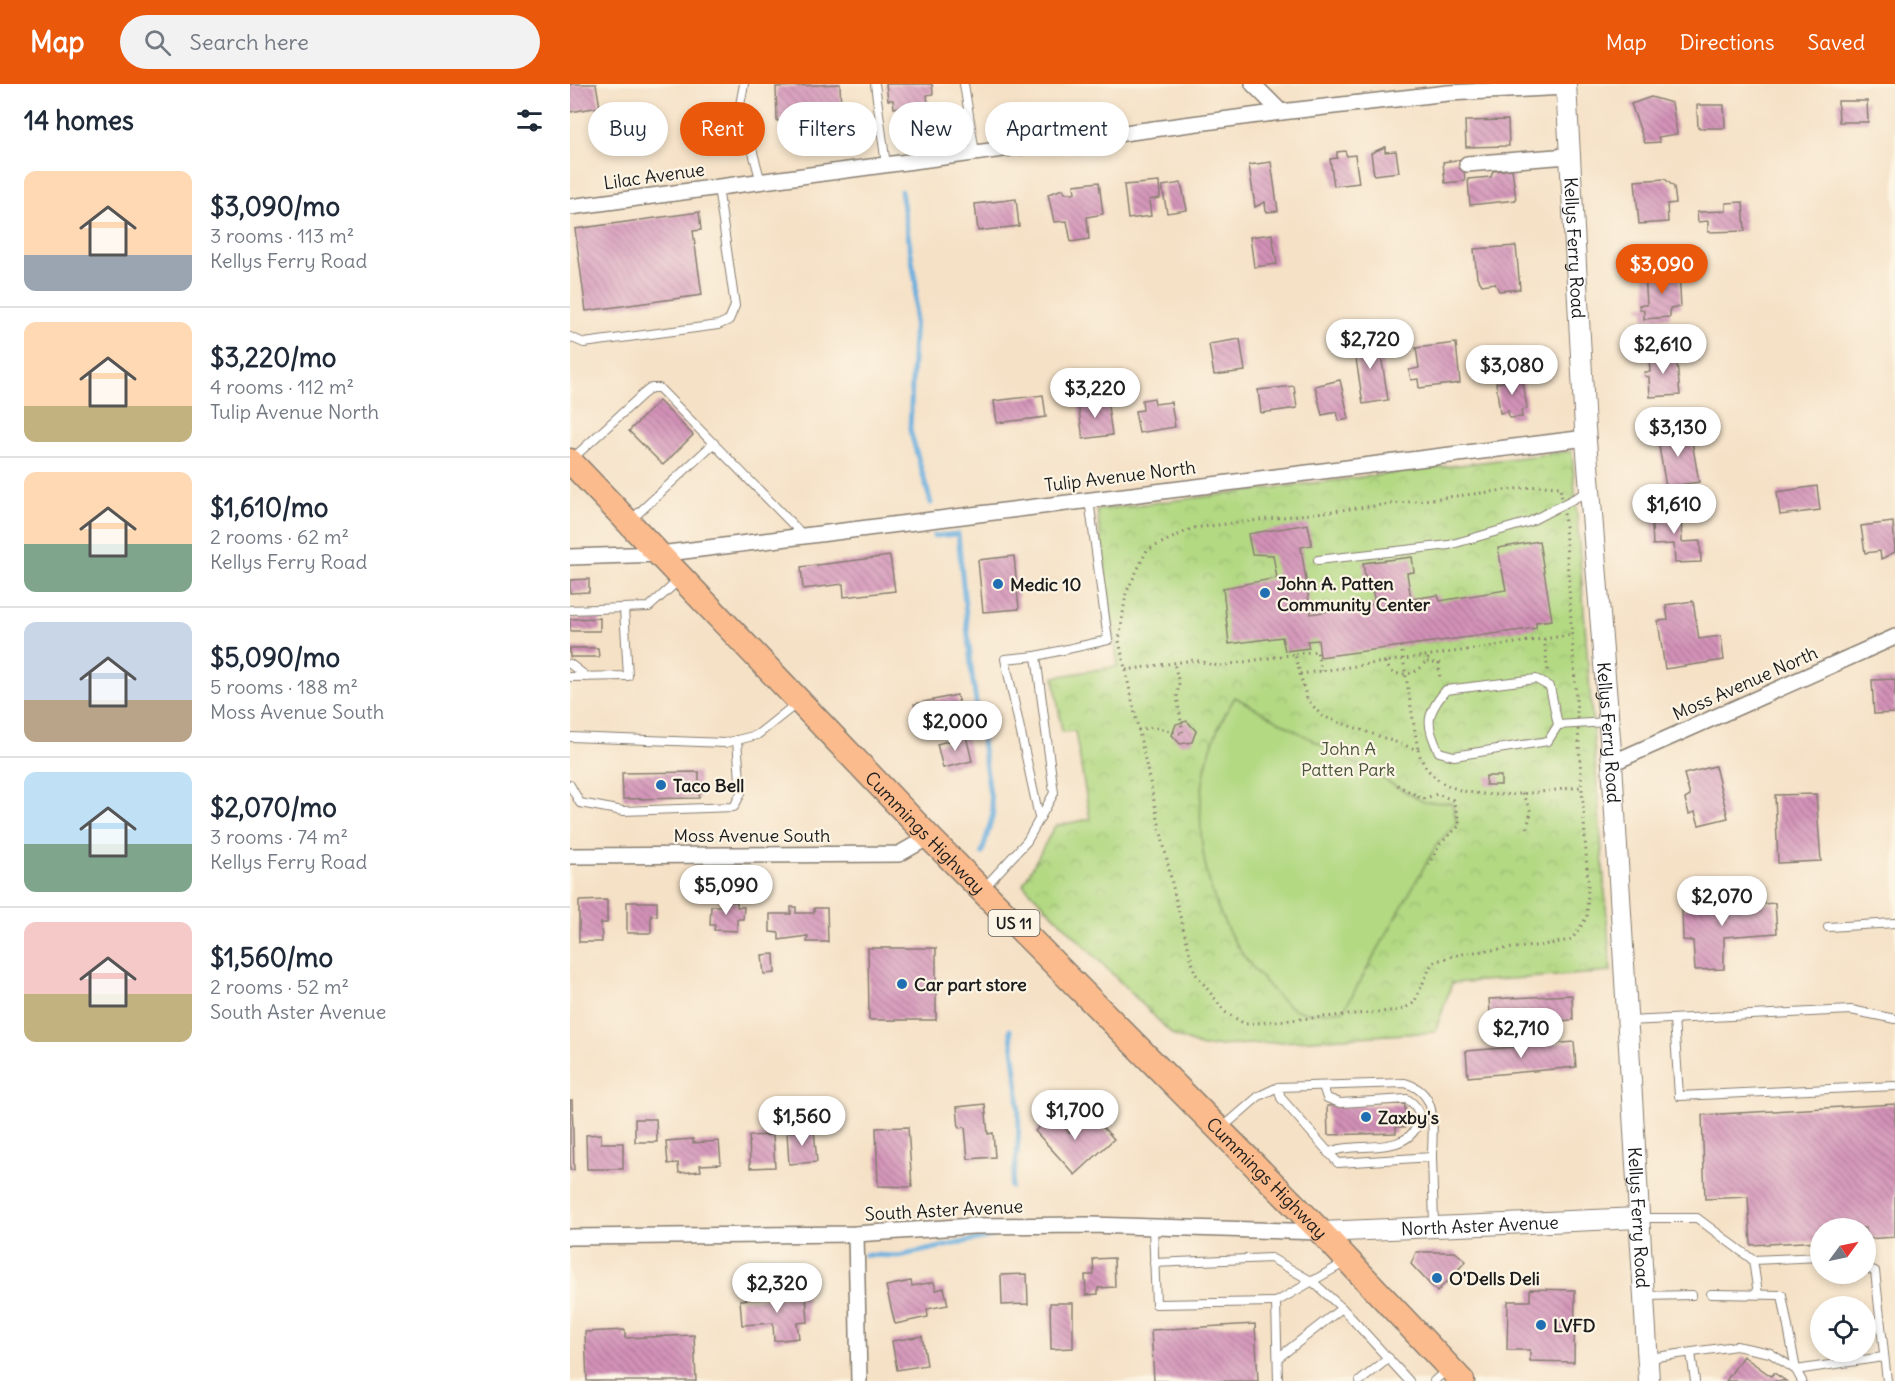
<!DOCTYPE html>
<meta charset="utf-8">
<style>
body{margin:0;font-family:Delius,sans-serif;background:#f2f2f3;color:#1f2937;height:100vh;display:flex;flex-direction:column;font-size:22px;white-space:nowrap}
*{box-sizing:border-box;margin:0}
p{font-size:20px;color:#747a83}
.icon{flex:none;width:33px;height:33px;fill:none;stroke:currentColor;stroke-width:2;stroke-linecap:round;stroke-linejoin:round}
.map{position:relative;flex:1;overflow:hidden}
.drawer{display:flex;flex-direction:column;background:#fff;width:570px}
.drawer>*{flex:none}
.top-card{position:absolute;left:18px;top:18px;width:570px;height:54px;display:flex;gap:12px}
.needle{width:39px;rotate:57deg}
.fabs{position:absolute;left:1240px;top:1134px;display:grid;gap:12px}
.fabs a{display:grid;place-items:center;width:66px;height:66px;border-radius:50%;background:#fff;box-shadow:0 3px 9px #0003;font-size:30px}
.price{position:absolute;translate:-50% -51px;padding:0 14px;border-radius:21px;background:#fff;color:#222;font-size:20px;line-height:39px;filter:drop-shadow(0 2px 3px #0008)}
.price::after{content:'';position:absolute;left:50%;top:36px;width:18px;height:14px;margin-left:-9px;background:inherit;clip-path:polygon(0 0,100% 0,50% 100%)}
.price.selected{background:#ea580c;color:#fff}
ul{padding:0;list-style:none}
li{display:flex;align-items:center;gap:18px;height:150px;padding:0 24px}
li+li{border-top:2px solid #e0e1e3}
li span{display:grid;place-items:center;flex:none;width:168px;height:120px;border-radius:12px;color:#555}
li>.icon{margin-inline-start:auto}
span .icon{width:72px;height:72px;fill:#fffc;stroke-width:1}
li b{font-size:26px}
h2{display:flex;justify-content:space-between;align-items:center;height:72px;padding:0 24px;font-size:26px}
.pill{padding:0 21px;border-radius:27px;background:#fff;box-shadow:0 3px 9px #0003;font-size:21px;line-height:54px}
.pill.selected{background:#ea580c;color:#fff}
header{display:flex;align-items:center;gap:36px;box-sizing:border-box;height:84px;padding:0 30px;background:#ea580c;color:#fff}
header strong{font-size:28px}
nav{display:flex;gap:33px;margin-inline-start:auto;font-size:21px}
.search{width:420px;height:54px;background:#f2f2f3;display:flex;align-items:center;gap:15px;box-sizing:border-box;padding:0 21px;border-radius:33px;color:#747a83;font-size:22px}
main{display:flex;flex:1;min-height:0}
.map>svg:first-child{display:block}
.park{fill:url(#park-crowns);stroke:#687a50;stroke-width:1.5}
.pitch{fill:#b3d983;stroke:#687a50;stroke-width:1.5}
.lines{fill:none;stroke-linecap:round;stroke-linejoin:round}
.stream{stroke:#68addd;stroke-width:5}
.building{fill:url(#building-back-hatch)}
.service-casing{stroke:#887e71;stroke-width:10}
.minor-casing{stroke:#887e71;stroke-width:18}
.tertiary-casing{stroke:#887e71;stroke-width:22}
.primary-casing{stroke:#887e71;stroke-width:27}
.path{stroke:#887e71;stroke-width:3;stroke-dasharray:1.5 4.5;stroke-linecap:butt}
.service{stroke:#fff;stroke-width:8}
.minor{stroke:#fff;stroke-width:15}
.tertiary{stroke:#fff;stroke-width:20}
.primary{stroke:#fbbb8c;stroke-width:24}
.poi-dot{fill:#1f6fb2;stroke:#fcf5e5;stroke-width:2}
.labels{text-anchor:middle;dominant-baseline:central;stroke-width:4.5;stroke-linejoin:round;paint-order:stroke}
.shield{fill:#fcf5e5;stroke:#5f5d58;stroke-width:1.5}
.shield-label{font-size:16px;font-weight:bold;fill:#1c1c1c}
.street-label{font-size:18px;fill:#1c1c1c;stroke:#fcf5e5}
.poi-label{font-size:18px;font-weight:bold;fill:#1c1c1c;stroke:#fcf5e5;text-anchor:start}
.park-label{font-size:18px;fill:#49553b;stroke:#fcf5e5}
</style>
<header>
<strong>Map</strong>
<div class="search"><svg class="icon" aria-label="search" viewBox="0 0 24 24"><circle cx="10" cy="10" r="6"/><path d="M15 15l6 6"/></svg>Search here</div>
<nav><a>Map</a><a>Directions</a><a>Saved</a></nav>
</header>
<main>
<section class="drawer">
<h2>14 homes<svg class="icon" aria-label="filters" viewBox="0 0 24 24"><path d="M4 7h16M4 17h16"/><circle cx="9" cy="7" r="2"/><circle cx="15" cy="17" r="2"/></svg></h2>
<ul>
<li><span style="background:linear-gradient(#ffd9b3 70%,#9aa5b1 0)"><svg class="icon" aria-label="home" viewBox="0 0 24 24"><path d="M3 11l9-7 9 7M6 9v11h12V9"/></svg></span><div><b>$3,090/mo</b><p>3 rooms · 113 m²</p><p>Kellys Ferry Road</p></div></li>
<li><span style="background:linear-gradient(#ffd9b3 70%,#c2b280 0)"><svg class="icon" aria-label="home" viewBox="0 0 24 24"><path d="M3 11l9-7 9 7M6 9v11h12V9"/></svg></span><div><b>$3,220/mo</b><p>4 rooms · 112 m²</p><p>Tulip Avenue North</p></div></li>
<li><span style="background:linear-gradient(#ffd9b3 60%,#7fa58c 0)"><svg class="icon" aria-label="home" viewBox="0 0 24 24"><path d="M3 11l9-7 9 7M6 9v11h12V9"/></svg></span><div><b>$1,610/mo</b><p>2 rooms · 62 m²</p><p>Kellys Ferry Road</p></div></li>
<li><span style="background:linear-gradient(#c9d6e8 65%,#b9a48a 0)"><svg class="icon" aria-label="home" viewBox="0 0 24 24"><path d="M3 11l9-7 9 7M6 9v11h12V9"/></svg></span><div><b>$5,090/mo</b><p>5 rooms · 188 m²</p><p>Moss Avenue South</p></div></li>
<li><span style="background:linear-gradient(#bfe0f5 60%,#7fa58c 0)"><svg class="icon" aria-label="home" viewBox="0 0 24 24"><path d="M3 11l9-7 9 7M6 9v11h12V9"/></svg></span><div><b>$2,070/mo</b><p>3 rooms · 74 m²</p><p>Kellys Ferry Road</p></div></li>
<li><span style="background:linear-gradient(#f6c9c9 60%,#c2b280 0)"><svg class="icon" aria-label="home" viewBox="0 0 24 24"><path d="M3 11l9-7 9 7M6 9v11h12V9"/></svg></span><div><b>$1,560/mo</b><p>2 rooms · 52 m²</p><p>South Aster Avenue</p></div></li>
</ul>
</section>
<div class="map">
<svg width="1325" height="1297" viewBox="0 0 1325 1297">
<defs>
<pattern id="park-crowns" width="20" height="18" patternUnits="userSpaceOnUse" patternTransform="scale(1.5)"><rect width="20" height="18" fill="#b3d983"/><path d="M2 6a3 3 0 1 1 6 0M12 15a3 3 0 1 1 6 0" fill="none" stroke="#99ba71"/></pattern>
<pattern id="building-back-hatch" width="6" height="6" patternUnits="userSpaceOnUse" patternTransform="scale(1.5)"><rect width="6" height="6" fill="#d392b8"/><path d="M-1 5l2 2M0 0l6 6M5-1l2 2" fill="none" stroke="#aa7695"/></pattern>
</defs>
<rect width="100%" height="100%" fill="#fcf5e5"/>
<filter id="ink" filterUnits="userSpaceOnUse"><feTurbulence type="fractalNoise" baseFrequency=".0167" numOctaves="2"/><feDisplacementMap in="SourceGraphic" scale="12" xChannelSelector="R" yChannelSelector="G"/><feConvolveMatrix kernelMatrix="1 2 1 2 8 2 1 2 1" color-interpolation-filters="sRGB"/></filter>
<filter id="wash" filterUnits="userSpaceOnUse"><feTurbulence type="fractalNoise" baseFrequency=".008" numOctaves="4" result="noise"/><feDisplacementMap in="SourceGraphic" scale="24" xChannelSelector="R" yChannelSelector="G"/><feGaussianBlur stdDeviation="1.35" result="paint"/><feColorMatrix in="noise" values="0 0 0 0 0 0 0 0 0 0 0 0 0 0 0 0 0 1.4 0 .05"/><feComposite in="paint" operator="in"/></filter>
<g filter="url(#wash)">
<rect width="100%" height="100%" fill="#f5e1c6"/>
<polygon class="park" points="1002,367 1041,888 882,899 865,948 632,963 603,951 453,800 485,742 520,735 505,647 492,648 484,593 548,582 527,426"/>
<path class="pitch" d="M665,613l189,105 28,1 5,20 -20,21 -93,166c-15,1 -35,6 -50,-1 -15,-8 -25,-23 -36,-35 -65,-74 -78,-193 -23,-277z"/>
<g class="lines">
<g class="stream">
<polyline points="331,107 346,201 340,346 361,419"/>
<polyline points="364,452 388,450 402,591 423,730 412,769"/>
<path d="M440,946c9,50 14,107 1,157"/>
<polyline points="295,1171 329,1172 422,1152"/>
</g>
</g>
<g id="blocks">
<g class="building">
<polygon points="0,0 26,0 30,23 0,28"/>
<polygon points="270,0 271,27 238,29 239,35 207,37 206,3"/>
<polygon points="316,0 362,0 363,10 357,11 358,20 353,21 354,25 330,28 329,23 324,24 323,16 318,16"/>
<polygon points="1081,13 1102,19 1107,50 1088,53 1090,58 1075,59 1061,20"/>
<polygon points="1268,17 1297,17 1298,38 1269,38"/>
<polygon points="1127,21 1154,21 1155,44 1128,44"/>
<polygon points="938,36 939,62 896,63 895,37"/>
<polygon points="815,63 815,68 826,67 829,88 804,91 801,69"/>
<polygon points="775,67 777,72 785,71 789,99 764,102 760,75 767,74 767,68"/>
<polygon points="893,75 895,97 875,99 873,78"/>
<polygon points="701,78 708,127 696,128 695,118 685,123 679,81"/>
<polygon points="942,85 946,116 900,121 898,95 921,93 923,87"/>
<polygon points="1095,95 1104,103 1106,119 1097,120 1098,138 1069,140 1065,97"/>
<polygon points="529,98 533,130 517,133 519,155 501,158 497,137 484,138 478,110 493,105 495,109 505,109 504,101"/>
<polygon points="589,98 590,114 579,116 581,132 558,135 554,101"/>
<polygon points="611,99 617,126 597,129 592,102"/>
<polygon points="446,115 449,142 408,147 405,120"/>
<polygon points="1173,118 1175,147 1138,148 1138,137 1128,138 1127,128 1156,127 1156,119"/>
<polygon points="129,128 131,146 123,147 132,211 16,227 5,145"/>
<polygon points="702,150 707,180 684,183 680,153"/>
<polygon points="946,162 950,205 929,207 925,199 912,201 907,193 904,165"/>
<polygon points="1109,188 1111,223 1100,224 1100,233 1074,235 1074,226 1070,225 1069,221 1077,221 1075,190"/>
<polygon points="808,251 818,316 793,320 783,255"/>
<polygon points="670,255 675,287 644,291 639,260"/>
<polygon points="886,259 890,299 849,304 848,295 841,296 839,286 849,284 846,264"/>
<polygon points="1106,268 1110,311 1080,313 1079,293 1075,292 1074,288 1080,288 1079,270"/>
<polygon points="952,291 957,325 951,326 952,333 939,334 938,327 930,329 926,299 939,297 938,292"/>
<polygon points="770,296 779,335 769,337 767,328 752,331 745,302"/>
<polygon points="724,302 727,324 691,329 688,306"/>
<polygon points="473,311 476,333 427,339 424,317"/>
<polygon points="584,314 585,320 601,318 605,343 569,349 565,327 573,326 572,316"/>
<polygon points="537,315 542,351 513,355 508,319"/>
<polygon points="89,317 123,351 93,381 59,347"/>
<polygon points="1120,346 1129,398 1096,403 1087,351"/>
<polygon points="1247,402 1250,426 1210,431 1207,408"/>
<polygon points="1111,425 1112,458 1130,457 1131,478 1105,479 1104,460 1083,461 1081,426"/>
<polygon points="1323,438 1325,468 1311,475 1310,467 1295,469 1291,442"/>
<polygon points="738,440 742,461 731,463 741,530 805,520 800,493 795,494 793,479 842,473 844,488 837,489 841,515 868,511 870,517 936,506 928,464 969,457 982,536 966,538 966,544 750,573 748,556 737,557 739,564 715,567 712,553 659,560 653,504 707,494 703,471 682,470 678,450"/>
<polygon points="320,472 325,507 274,513 273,500 233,505 231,483"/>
<polygon points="444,472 449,525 413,528 408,476"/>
<polygon points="19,495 19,508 0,509 0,496"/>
<polygon points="1123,517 1129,555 1151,552 1154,576 1095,585 1088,537 1098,536 1096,521"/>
<polygon points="30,534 30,547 0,547 0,535"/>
<polygon points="0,564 28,564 29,573 0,573"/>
<polygon points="1325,595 1325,629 1304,630 1302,596"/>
<polygon points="387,611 392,632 349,641 344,620"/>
<polygon points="617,637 626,647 622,658 610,660 602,651 606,640"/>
<polygon points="396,652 402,677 373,684 367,660"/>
<polygon points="1145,682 1158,734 1129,741 1125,728 1119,730 1115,715 1120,712 1114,690"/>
<polygon points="129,688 129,714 53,715 52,689"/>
<rect x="916" y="692" width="15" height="9"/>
<polygon points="1246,710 1251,777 1208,779 1205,711"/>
<polygon points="1151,813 1153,823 1205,819 1207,849 1154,853 1154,885 1125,886 1123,857 1113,856 1112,825 1118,824 1120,815"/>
<polygon points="37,816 37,839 31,839 32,858 9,858 9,817"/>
<polygon points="154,817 167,818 167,823 174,823 173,835 167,835 167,847 144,846 145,841 140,841 141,822 154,822"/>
<polygon points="57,818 87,818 87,832 81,831 81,849 57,849"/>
<polygon points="221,823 226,823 226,829 244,829 244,824 257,824 258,858 237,858 238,852 209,856 209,849 200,848 200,830 221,830"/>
<polygon points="298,864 366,864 366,936 299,936"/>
<polygon points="204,870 205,889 194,890 192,871"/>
<polygon points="1002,911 1003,936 921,941 919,915"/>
<polygon points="1004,958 1006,983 898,993 896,967"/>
<polygon points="0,1016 2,1016 4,1086 0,1086"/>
<polygon points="415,1020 418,1050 423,1049 425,1073 398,1075 395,1043 389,1044 387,1023"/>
<polygon points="835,1020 835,1043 826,1043 826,1049 758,1051 757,1022"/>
<polygon points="1325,1020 1325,1153 1296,1155 1296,1144 1251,1144 1251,1157 1181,1161 1178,1113 1135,1115 1132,1031"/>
<polygon points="520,1030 544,1055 505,1091 465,1047 483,1031 499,1049"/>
<polygon points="65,1035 86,1035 87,1058 65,1058"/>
<polygon points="338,1043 342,1103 308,1102 306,1044"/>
<polygon points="244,1046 247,1078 219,1080 217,1048"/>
<polygon points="31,1050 31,1059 53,1059 53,1085 17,1085 16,1051"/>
<polygon points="203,1051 205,1083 180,1084 179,1052"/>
<polygon points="123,1055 123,1059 149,1057 151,1080 130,1081 131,1087 109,1089 108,1079 98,1080 96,1057"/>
<polygon points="846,1168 885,1168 896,1177 867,1208 841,1180"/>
<polygon points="544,1174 545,1203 528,1204 528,1210 516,1211 515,1191 524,1191 523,1175"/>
<polygon points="457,1190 458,1220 432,1221 431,1191"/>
<polygon points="341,1197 342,1202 364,1198 366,1206 374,1204 378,1221 357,1225 358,1233 325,1240 316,1202"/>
<polygon points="960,1205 1005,1206 1004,1278 960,1277 960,1266 937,1266 938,1217 960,1217"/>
<polygon points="236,1211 238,1238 227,1239 229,1254 204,1257 203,1239 172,1241 170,1216"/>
<polygon points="480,1219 503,1219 503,1264 481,1265"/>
<polygon points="685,1240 688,1297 584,1297 581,1246"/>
<polygon points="55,1246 55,1254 124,1251 126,1297 17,1297 15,1248"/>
<polygon points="352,1252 357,1281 327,1286 322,1257"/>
<polygon points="1173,1272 1201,1292 1204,1289 1216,1297 1156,1297"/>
</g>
</g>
</g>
<g filter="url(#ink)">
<use href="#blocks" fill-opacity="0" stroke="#887e71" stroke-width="1.5"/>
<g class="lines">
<defs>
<g id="service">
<polyline points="174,0 170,21 191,98"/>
<polyline points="305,0 316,81"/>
<polyline points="394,0 405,69"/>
<polyline points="0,253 14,259 148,241 159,236 165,222 148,103"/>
<polyline points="3,374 72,311 81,304 89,304 234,452"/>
<polyline points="61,436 144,359"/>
<polyline points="748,476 879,461 959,438 1019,407"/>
<polyline points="0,526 79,523 108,497"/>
<polyline points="466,572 435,575 469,733"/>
<polyline points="0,580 17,593"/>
<polyline points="0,593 58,592 54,525"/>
<path d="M966,595l14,8 8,38 -10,16 -94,15 -15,-4c-14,-28 -13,-38 7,-62z"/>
<polyline points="988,641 1037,638"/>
<polyline points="0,653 155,659 187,651 226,620"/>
<polyline points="0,701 10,719 53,727 164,723 171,709 167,656"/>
<polyline points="413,805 457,757 484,709 466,572 538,556 519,416"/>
<polyline points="1258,843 1325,839"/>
<polyline points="1104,935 1109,1012 1325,1002"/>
<polyline points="1059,937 1281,926 1325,935"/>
<path d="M753,1002l4,12 13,5 67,-4c8,5 15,13 11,24 -12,35 -65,17 -90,30"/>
<path d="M651,1045l38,-33 19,-9 3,11 57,65 94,-6c0,-30 8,-64 -27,-74l-127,4"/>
<polyline points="862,1073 864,1141"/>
<polyline points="1070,1134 1127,1134 1183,1176 1251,1173"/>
<polyline points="583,1143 586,1220 706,1218"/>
<polyline points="1183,1176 1188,1210"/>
<polyline points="584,1179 701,1174 743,1198 772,1224 839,1297"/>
<polyline points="1296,1184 1305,1187 1317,1297"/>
<polyline points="1141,1210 1212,1211 1226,1286 1313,1273"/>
<polyline points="1075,1212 1122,1211"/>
<polyline points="1121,1269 1125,1297"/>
<polyline points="708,1274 772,1224"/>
<polyline points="1079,1274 1166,1262 1200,1269 1226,1286 1232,1297"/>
<polyline points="708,1297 706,1218 774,1179"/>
<polyline points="790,1297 819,1274"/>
<polyline points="864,1297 877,1286"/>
</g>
<g id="minor">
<polyline points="683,0 711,28"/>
<polyline points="897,80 999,72"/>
<polyline points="0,123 711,28 878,9 996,3"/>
<polyline points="0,473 90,470 1016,354"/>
<polyline points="1042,679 1325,553"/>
<polyline points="0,772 329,770 359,753"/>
<polyline points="286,1150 289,1297"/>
<polyline points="0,1153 286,1150 403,1142 520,1141 751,1148"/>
</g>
<g id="tertiary">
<path id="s1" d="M996,0l19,344 27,335 37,618"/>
<path id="s2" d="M751,1148l318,-14"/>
</g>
<g id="primary">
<path id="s3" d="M0,377l359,376 392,395 141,149"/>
</g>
</defs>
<use href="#service" class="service-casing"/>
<use href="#minor" class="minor-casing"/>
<use href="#tertiary" class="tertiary-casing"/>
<use href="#primary" class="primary-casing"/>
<g class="path">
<path d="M969,402l21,1 4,24 24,373 -1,33 -15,22c-45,13 -97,6 -140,24l-18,40 -13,7 -156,14 -20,-12 -30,-39 -19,-72 -57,-260 7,-48 21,-43 46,-22z"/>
<polyline points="974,555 978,589"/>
<polyline points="831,562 848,666"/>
<polyline points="725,570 747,567 751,587"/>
<path d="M815,578l6,10c18,6 32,-1 39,-18"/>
<polyline points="857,578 869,579 870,597"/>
<polyline points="556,586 624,576 648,582 725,570 730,590 1001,551"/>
<path d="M730,590l7,25 15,17 96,34c18,64 114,42 163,37"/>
<polyline points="568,646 583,643 613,650 607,613 609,599 604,579"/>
<polyline points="827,701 853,715 867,710 883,716 890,741 870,760 859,781"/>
<polyline points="952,709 961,728 956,748"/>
</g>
<use href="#service" class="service"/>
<use href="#minor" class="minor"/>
<use href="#tertiary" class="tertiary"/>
<use href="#primary" class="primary"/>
</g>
</g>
<g class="poi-dot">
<circle cx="428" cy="500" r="6"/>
<circle cx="695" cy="509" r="6"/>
<circle cx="91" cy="701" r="6"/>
<circle cx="332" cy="900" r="6"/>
<circle cx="796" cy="1033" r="6"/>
<circle cx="867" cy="1194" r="6"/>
<circle cx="971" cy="1241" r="6"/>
</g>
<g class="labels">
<rect class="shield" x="418.5" y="826" width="51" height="26" rx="4.5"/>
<g class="shield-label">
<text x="444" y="839">US 11</text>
</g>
<g class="street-label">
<text transform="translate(84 92) rotate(-8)">Lilac Avenue</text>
<text stroke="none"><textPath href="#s1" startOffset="164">Kellys Ferry Road</textPath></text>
<text transform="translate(550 392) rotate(-7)">Tulip Avenue North</text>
<text transform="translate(1175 599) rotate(-24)">Moss Avenue North</text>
<text stroke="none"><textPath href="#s1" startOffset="650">Kellys Ferry Road</textPath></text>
<text stroke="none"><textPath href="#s3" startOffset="514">Cummings Highway</textPath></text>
<text x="182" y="751">Moss Avenue South</text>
<text stroke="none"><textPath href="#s3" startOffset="1000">Cummings Highway</textPath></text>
<text transform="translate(374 1126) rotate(-3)">South Aster Avenue</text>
<text stroke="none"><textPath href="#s1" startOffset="1136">Kellys Ferry Road</textPath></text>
<text stroke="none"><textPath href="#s2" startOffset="159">North Aster Avenue</textPath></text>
</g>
<g class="poi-label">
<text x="707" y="499">John A. Patten<tspan x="707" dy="21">Community Center</tspan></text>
<text x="440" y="500">Medic 10</text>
<text x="103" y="701">Taco Bell</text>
<text x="344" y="900">Car part store</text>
<text x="808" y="1033">Zaxby's</text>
<text x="879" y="1194">O'Dells Deli</text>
<text x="983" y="1241">LVFD</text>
</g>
<g class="park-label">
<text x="778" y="664">John A<tspan x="778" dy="21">Patten Park</tspan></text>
</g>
</g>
</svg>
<div class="fabs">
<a><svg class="needle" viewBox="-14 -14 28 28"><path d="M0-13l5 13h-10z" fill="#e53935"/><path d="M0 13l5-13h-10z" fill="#747a83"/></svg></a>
<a><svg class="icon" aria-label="locate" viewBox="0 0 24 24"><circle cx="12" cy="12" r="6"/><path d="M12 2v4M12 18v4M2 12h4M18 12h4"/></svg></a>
</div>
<b class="price selected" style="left:1092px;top:211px">$3,090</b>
<b class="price" style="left:800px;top:286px">$2,720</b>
<b class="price" style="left:1093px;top:291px">$2,610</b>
<b class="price" style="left:942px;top:312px">$3,080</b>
<b class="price" style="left:525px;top:335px">$3,220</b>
<b class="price" style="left:1108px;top:374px">$3,130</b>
<b class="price" style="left:1104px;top:451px">$1,610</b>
<b class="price" style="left:385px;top:668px">$2,000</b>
<b class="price" style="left:156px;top:832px">$5,090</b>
<b class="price" style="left:1152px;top:843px">$2,070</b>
<b class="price" style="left:951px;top:975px">$2,710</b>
<b class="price" style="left:505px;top:1057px">$1,700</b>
<b class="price" style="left:232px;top:1063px">$1,560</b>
<b class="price" style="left:207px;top:1230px">$2,320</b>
<div class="top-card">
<a class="pill">Buy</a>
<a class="pill selected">Rent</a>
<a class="pill">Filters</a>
<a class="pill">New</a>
<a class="pill">Apartment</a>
</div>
</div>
</main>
